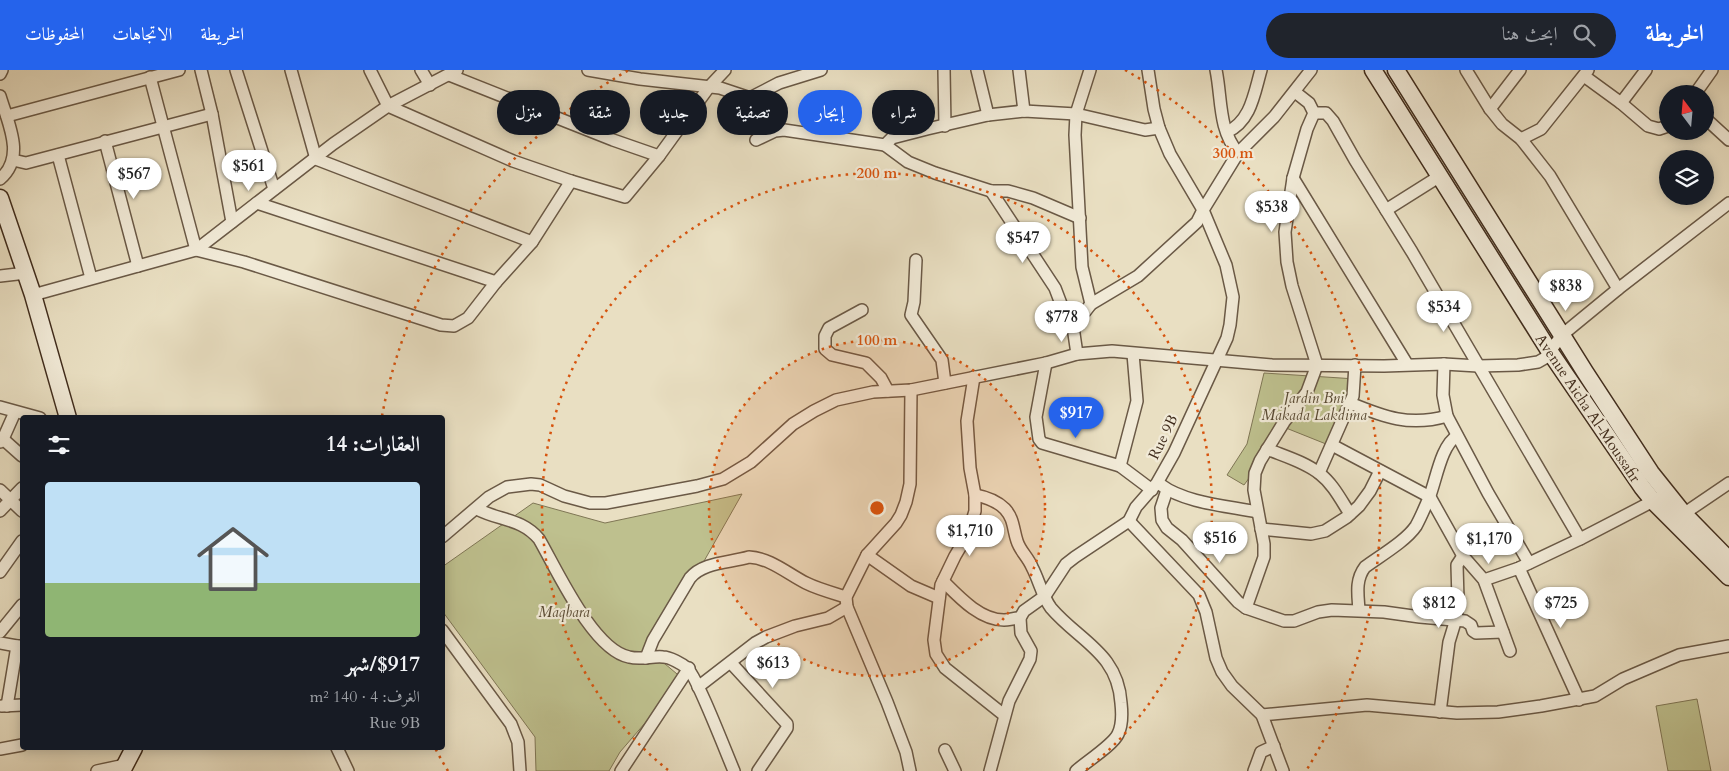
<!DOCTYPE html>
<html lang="ar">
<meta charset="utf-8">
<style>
body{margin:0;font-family:Cardo,Amiri,serif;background:#20242c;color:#f1f3f6;direction:rtl;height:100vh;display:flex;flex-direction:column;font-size:19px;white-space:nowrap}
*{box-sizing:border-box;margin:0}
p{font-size:16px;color:#9ea1a6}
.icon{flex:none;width:28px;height:28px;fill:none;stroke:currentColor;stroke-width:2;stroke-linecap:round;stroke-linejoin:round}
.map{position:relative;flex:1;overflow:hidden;direction:ltr}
.sheet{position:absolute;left:20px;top:345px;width:425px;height:335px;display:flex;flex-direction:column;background:#171b24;border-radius:5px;box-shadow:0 2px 12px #0003;direction:rtl}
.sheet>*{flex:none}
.hud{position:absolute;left:460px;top:20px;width:475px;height:45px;direction:rtl;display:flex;gap:10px}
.needle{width:32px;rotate:344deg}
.controls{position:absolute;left:1659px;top:15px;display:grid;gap:10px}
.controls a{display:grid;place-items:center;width:55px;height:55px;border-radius:50%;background:#171b24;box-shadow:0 2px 12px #0003;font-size:25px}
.price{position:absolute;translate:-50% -42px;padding:0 11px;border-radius:18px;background:#fff;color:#222;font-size:16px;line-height:32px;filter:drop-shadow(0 1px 2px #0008)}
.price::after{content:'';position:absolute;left:50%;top:30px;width:15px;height:11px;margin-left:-8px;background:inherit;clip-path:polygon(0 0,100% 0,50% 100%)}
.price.selected{background:#2563eb;color:#fff}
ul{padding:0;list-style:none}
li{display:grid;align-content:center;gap:10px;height:265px;padding:0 25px}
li+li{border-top:1px solid #363941}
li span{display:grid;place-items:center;height:155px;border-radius:5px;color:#555}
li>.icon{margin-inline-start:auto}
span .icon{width:90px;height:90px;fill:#fffc;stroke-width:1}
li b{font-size:21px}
h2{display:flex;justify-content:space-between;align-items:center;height:60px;padding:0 25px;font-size:21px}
.chip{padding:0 18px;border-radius:22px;background:#171b24;box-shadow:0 2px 12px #0003;font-size:18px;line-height:45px}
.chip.selected{background:#2563eb;color:#fff}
header{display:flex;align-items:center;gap:30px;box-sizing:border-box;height:70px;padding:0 25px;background:#2563eb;color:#fff}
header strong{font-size:24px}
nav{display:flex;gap:28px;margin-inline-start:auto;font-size:18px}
.search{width:350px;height:45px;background:#20242c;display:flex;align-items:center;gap:12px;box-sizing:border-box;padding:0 18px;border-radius:28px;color:#9ea1a6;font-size:19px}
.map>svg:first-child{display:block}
.green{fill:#bec08e;stroke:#7f7655}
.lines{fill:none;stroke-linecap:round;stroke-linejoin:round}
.street-casing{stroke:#6a5946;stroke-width:14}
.secondary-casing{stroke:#402c1c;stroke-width:19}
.street{stroke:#f1ead7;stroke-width:11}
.secondary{stroke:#f1ead7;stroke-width:16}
.ring{fill:none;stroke:#d7540e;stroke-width:2.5;stroke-dasharray:2.5 5}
.labels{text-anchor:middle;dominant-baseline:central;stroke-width:4.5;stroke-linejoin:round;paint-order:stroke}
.park-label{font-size:15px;font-style:italic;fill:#594a33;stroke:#f1ead7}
.street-label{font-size:15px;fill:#402c1c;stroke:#f1ead7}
.centre{fill:#d7540e;stroke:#f1ead7;stroke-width:2.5}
.ring-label{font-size:15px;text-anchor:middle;font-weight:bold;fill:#d7540e;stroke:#f1ead7;stroke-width:4.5;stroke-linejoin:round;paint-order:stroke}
</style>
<header>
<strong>الخريطة</strong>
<div class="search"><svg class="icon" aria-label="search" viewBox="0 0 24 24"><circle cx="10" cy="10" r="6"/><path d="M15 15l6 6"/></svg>ابحث هنا</div>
<nav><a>الخريطة</a><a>الاتجاهات</a><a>المحفوظات</a></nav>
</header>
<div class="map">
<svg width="1729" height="701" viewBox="0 0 1729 701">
<rect width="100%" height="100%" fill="#e9dfc2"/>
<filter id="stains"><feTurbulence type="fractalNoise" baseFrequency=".004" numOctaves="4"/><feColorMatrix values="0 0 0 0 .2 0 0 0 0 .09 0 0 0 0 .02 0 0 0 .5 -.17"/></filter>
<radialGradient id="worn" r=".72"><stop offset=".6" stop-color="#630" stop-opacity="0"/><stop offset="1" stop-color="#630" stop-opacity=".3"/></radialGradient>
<g class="green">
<polygon points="1264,303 1356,309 1336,378 1286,358 1244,415 1227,405 1247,374"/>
<polygon points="742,424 652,583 683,609 620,682 609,701 536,701 535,667 443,542 442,497 533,433 605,453"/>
<polygon points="1697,629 1711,701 1668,701 1656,636"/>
</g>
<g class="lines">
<defs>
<g id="street">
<polyline points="201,0 212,44 232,152"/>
<polyline points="236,0 274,119"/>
<polyline points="291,0 316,89 532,172"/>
<polyline points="370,0 388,36 513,91 571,111 625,127 659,86 709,17 725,0"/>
<polyline points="421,0 430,15"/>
<polyline points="588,0 640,9 720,18 747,27 752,27 779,13 821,0"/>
<polyline points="944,0 945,56"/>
<polyline points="977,0 988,45"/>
<polyline points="1019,0 1024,41"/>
<polyline points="1090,0 1076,44 1075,65 1082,197 1091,234"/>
<path d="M1216,0c6,29 2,59 22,83"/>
<polyline points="1466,0 1490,39 1502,54 1521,69 1550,106 1618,219"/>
<polyline points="0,4 2,0"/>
<polyline points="449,5 613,70 659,86"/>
<polyline points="1584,6 1621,33 1648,56 1659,59 1668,56"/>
<polyline points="150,7 196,180 244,192 441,255 454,256 468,248 496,212 532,172 571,111"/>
<polyline points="1695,24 1712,0"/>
<path d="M0,26c8,27 26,61 0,83"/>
<polyline points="1621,33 1646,0"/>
<polyline points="1490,39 1520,0"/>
<polyline points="1314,43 1326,43 1333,51 1355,90 1412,182 1580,469"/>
<polyline points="7,46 179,0"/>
<polyline points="1705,48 1729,70"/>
<path d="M1227,62c24,-11 27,-38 34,-62"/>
<polyline points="1521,69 1541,59 1588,0"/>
<polyline points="756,70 775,61 784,60 885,75 892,68 927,59 988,45 1024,41 1076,44 1145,60 1159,58"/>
<polyline points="105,71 138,196"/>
<polyline points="885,75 908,92 935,103 991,121 1008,121 1033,128 1080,148"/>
<polyline points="58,85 91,208"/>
<polyline points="13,90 26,93 212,44"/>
<polyline points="1293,108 1407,294"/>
<polyline points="991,121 1055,218 1066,247 1073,257 1077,284"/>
<polyline points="257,133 496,212"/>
<polyline points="1386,140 1440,106"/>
<polyline points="916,190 914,232 911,245 942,290 945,313"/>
<polyline points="0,206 26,203"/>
<polyline points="33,225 196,180 333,74 388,36 457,0"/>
<polyline points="862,240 829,258 825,266 825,279 832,285 866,293 881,308 888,321"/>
<polyline points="1073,257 1091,234 1138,206 1197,152 1203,140 1238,83 1274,47 1311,0"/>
<polyline points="1046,293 1036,347 1039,369 1042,373 1120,396 1152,420"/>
<polyline points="1444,294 1443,325 1447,346 1488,423 1529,493"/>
<polyline points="974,307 967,351 970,398 975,425 975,441 968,464 955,486 941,515 934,570 936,584 945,598 1004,645"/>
<path d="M1350,333c34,14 60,24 97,13"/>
<polyline points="0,337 40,348"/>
<polyline points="3,369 22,386"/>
<polyline points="0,372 3,369 15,342"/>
<polyline points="1332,375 1430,427 1463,486 1484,510 1510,581"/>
<path d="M1267,379c17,7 38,13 53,25 13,10 21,26 30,40"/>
<polyline points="1120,396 1137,331 1133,284"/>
<polyline points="1319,403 1353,326 1355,295"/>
<path d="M1161,415c24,18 67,21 96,27"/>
<polyline points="0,420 22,441"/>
<polyline points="1167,420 1161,438 1162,450 1167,458 1182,470 1238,532 1246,538 1284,551 1294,551 1318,542 1332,540 1384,542 1420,547 1465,551 1471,555 1473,561 1476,563 1503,562"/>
<path d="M975,425c11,2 22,6 30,14 9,10 8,20 12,32 3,10 11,16 15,26 7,13 10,29 19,41 28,33 67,45 70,95 1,9 1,23 -3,31 -5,11 -32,28 -42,37"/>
<path d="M477,439c23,12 44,9 62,30 18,31 54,111 90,118 12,3 23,-1 34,0 7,0 19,7 24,11 9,6 40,87 47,103"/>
<polyline points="0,441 22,418"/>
<polyline points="1679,447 1729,413"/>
<polyline points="1129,451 1199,525 1206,542 1216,588 1222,602 1232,616 1262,645 1283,701"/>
<polyline points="1261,459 1311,464 1325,461 1347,447 1359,436 1370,421 1380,401"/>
<polyline points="442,467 489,427 507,417 531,414 540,415 564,426 590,433 606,433 697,416 723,409 751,392 793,354 814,341 836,330 873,322 911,320 1046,293 1077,284 1112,281 1272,295 1384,296 1444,294 1478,296 1518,295 1538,292 1545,288 1562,265 1618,219 1729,133"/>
<polyline points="867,485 911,516 939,528"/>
<polyline points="1519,498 1579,630"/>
<polyline points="0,502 22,471"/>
<polyline points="1484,510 1519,498 1580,469 1659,428"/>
<path d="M943,511c16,16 37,39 61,39 5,0 11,-2 16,-2"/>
<polyline points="1246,538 1264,487 1264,474 1254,420 1255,403 1260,391 1284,352 1307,322 1317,295 1292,216 1287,192 1285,162 1293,108 1307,59 1314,43 1309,33 1295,22"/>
<path d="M1359,540c-1,-15 -4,-30 6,-43 15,-11 41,-26 51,-41 5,-9 9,-19 13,-28 7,-17 12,-53 28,-62"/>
<polyline points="442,560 511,654 518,672 520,701"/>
<polyline points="0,562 22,535"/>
<polyline points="0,573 17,576 22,576"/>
<path d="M646,588l7,-18 37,-62c13,-16 39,-15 59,-21 21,1 39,17 57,26 12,6 27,10 40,14"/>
<polyline points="731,593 787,654 787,658 758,701"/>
<polyline points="698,617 755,573 766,567 795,556 828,548 847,537"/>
<polyline points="2,636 22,635"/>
<polyline points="7,636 17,576"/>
<polyline points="1440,642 1449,572 1456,549 1458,530 1457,495 1463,486"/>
<polyline points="1262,645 1367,635 1457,643 1498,642 1541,636 1595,626 1623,609 1679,585 1729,576"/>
<polyline points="337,678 348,701"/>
<polyline points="0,679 22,675"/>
<polyline points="945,680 955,701"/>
<polyline points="97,701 125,695"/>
<polyline points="621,701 689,598"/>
<polyline points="910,701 906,682 887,632 847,537 846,527 867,485 896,453 901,445 906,432 910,414 911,320"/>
<polyline points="990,701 1009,631 1030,589 1031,581 1021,563 1020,548 1024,541 1045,526 1066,494 1075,487 1129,451 1136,437 1157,413 1174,383 1227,268 1230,255 1233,227 1226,195 1203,140 1170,84 1159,58 1154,39 1148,0"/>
<polyline points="1254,701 1261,682 1274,676"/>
</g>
<g id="secondary">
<polyline points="1373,0 1550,282 1642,417 1654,432 1729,507"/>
<polyline points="1396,0 1585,302 1651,403 1683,443 1729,490"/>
<polyline points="0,128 33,225 68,348"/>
<polyline points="122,701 134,678"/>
</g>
</defs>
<use href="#street" class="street-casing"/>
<use href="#secondary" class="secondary-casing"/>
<use href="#street" class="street"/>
<use href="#secondary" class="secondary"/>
</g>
<circle cx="877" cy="438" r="168" fill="#d7540e" fill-opacity=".12"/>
<g class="ring">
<circle cx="877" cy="438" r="168"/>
<path d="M668 700A335 335 0 1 1 1086 700"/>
<path d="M448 701A503 503 0 0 1 435 678M382 346A503 503 0 0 1 629 0M1125 0A503 503 0 0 1 1306 701"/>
</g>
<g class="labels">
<g class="park-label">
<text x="1314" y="328">Jardin Bni<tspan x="1314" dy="17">Makada Lakdima</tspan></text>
<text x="564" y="542">Maqbara</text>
</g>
<g class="street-label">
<text transform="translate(1588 338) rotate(56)">Avenue Aicha Al-Moussafir</text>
<text transform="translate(1163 367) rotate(-64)">Rue 9B</text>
</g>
</g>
<circle cx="877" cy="438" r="8" class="centre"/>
<g class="ring-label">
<text x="1233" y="88">300 m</text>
<text x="877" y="108">200 m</text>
<text x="877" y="275">100 m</text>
</g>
<rect width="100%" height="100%" filter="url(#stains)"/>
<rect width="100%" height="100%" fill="url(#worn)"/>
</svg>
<div class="controls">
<a><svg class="needle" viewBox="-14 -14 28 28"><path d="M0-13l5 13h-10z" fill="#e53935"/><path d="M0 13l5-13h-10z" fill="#9ea1a6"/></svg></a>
<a><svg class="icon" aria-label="layers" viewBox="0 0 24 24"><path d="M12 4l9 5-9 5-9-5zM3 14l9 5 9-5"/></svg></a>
</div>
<b class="price" style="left:249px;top:122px">$561</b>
<b class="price" style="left:134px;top:130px">$567</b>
<b class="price" style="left:1272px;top:163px">$538</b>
<b class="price" style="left:1023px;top:194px">$547</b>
<b class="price" style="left:1566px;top:242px">$838</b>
<b class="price" style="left:1444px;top:263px">$534</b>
<b class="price" style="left:1062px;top:273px">$778</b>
<b class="price selected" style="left:1076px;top:369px">$917</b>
<b class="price" style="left:970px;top:487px">$1,710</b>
<b class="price" style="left:1220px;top:494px">$516</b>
<b class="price" style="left:1489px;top:495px">$1,170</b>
<b class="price" style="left:1439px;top:559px">$812</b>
<b class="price" style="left:1561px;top:559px">$725</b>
<b class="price" style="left:773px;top:619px">$613</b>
<div class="hud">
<a class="chip">شراء</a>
<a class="chip selected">إيجار</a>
<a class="chip">تصفية</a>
<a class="chip">جديد</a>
<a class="chip">شقة</a>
<a class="chip">منزل</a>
</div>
<section class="sheet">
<h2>العقارات: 14<svg class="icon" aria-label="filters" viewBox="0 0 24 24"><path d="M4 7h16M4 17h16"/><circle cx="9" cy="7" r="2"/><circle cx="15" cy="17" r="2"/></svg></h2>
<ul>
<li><span style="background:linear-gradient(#bfe0f5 65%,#8fb573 0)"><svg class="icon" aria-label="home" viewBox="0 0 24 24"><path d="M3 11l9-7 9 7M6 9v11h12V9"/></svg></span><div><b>$917/شهر</b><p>الغرف: 4 · 140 m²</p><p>Rue 9B</p></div></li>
</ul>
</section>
</div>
